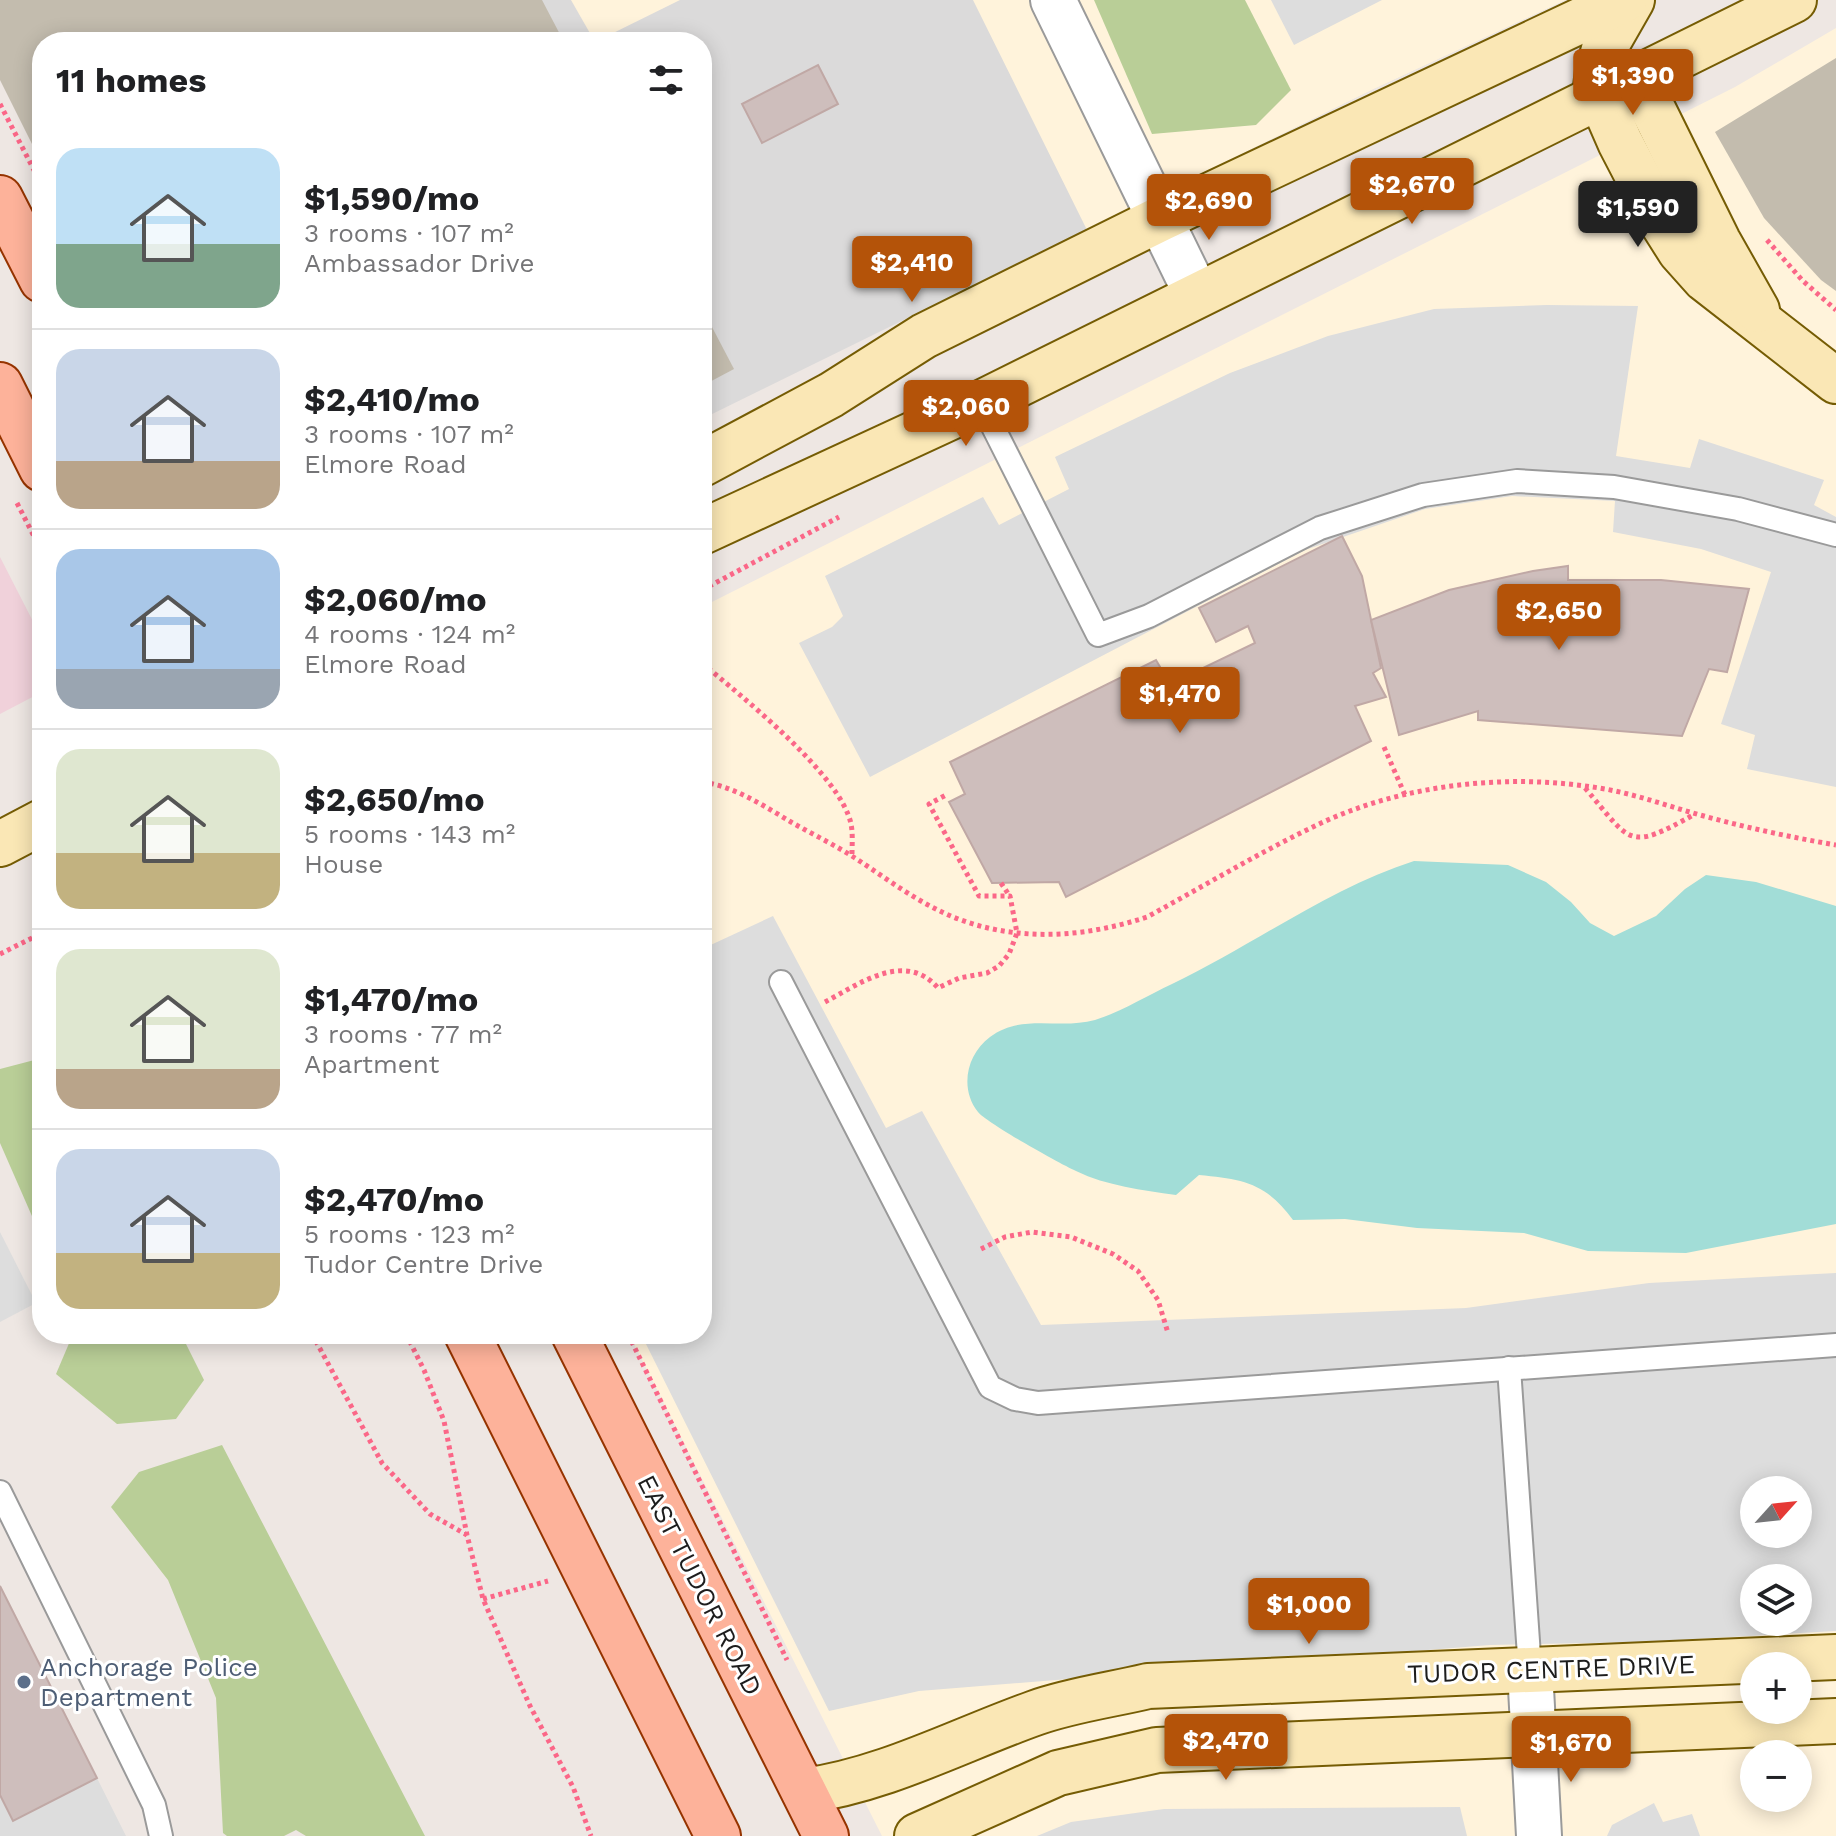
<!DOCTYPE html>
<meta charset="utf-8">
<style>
body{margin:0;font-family:"Work Sans",sans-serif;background:#f6f6f6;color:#202124;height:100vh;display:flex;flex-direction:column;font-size:30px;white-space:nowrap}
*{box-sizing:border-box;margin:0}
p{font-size:26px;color:#757577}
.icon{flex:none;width:44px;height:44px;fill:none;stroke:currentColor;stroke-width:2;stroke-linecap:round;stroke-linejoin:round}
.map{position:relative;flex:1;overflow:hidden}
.panel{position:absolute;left:32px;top:32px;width:680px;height:1312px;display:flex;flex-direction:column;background:#fff;border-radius:32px;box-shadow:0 4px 20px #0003}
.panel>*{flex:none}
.needle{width:52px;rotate:63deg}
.buttons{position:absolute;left:1740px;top:1476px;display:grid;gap:16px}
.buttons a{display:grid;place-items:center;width:72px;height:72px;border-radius:50%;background:#fff;box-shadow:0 4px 20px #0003;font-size:40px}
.price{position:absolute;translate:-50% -68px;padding:0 18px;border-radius:8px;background:#b45309;color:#fff;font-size:26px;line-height:52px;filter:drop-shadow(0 2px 4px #0008)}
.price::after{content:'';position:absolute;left:50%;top:48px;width:24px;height:18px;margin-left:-12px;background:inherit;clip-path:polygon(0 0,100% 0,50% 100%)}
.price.selected{background:#222;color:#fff}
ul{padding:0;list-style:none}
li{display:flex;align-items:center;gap:24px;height:200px;padding:0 24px}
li+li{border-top:2px solid #e0e0e0}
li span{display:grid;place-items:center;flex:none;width:224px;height:160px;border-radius:24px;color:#555}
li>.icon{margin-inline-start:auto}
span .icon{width:96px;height:96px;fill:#fffc;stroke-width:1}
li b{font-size:34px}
h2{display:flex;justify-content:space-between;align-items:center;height:96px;padding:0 24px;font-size:34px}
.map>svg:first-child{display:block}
.residential{fill:#dbdada}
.commercial{fill:#f0d1da}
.education{fill:#fff3db;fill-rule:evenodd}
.construction{fill:#c3bcae}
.forest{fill:#b9ce97}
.parking{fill:#ddd;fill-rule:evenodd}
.water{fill:#a2ddd7}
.building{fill:#cebebc;stroke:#c0a8a5;stroke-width:2}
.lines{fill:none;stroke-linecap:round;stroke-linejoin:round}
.lane-casing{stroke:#9a9a9a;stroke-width:26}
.street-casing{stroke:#9a9a9a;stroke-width:48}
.secondary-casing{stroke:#755c04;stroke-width:48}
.primary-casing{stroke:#963400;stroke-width:48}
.path{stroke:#fb6788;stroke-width:5;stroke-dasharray:4 4;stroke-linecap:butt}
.lane{stroke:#fff;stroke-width:22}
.street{stroke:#fff;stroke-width:44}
.secondary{stroke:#fae7b5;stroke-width:44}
.primary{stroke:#fdb29a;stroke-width:44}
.service-dot{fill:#5c6f8a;stroke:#fff;stroke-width:3}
.labels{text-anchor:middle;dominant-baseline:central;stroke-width:6;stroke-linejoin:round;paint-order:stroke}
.street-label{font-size:26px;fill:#1d1d1d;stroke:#fff}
.service-label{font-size:26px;fill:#4e5e75;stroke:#fff;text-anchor:start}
</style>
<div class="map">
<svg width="1836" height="1836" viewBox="0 0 1836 1836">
<rect width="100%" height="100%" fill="#eee7e3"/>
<polygon class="residential" points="0,0 1566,0 1374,89 702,419 702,42 42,42"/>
<polygon class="commercial" points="0,557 42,639 42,692 0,714"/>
<g class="education">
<polygon points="571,0 680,0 595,42"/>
<polygon points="973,0 1566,0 1374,89 1087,230"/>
<path d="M1836,28v1808h-954l-253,-502h73v-727l1033,-520zM1754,1490h44v44h-44zM1754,1578h44v44h-44zM1754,1666h44v44h-44zM1754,1754h44v44h-44z"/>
</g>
<g class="construction">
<polygon points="0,0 542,0 564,42 42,42 42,164 0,80"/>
<polygon points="1836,58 1836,291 1821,280 1764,218 1715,132"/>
<polygon points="702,308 734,369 702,386"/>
</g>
<g class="forest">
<polygon points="1094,0 1245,0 1291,90 1256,125 1152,134"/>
<polygon points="42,1058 42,1239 0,1143 0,1069"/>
<polygon points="73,1334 181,1334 204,1380 176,1419 117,1424 56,1374"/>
<polygon points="222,1445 425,1836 306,1836 296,1830 284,1836 227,1836 223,1833 216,1698 168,1580 111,1507 139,1472"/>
</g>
<g class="parking">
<polygon points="1271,0 1382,0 1294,45"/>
<polygon points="1547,305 1638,306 1616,456 1690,468 1699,439 1824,480 1814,505 1836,517 1836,787 1747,769 1755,735 1721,724 1771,572 1701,549 1613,532 1615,501 1512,496 1425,509 1305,550 870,777 799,643 832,627 843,616 825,576 983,497 999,525 1069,489 1055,457 1230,373 1328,336 1434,309"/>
<path d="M773,916l113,212 36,-17 119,214 425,-17 183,-25 187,-10v358l-193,11 -153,3 -571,46 -90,20 -188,-377h61v-385zM1754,1490h44v44h-44zM1754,1578h44v44h-44z"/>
<polygon points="0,1232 36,1303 0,1322"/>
<polygon points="97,1778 126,1836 0,1836 0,1795 13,1821"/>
<polygon points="1654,1803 1663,1822 1692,1814 1700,1836 1607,1836 1612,1825"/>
<polygon points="1460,1807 1467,1836 1037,1836 1071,1822 1164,1809"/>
</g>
<path class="water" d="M1414,861l94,4 38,17 25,20 19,21 24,13 42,-20 29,-27 21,-14 50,7 80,24v318l-150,29 -98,-2 -64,-18 -107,-5 -72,-9 -52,1c-27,-37 -50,-41 -94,-45l-23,20c-34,-5 -69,-9 -100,-24 -16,-7 -89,-48 -98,-59 -19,-24 -11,-58 12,-75 32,-24 69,-7 105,-17 26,-8 53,-25 77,-36 81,-39 158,-96 242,-123z"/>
<g class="building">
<polygon points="818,65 838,104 762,143 742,104"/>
<polygon points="1342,536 1362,576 1381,668 1373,673 1386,697 1355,706 1371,741 1066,897 1059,882 992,883 949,802 965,794 950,762 1156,660 1170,684 1255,643 1248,626 1216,642 1199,608"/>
<polygon points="1568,566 1568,580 1661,580 1749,589 1727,672 1709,669 1682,736 1478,720 1478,711 1399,735 1371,620 1449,590 1533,571"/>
<polygon points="0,1586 97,1778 13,1821 0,1795"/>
</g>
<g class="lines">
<defs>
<g id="lane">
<polyline points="981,403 1098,635 1149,616 1320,528 1423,495 1517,481 1614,487 1738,509 1836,535"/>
<polyline points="781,982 990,1387 1015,1399 1038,1403 1836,1345"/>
<polyline points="1509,1368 1530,1670"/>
<polyline points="0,1492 154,1805 161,1836"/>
</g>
<g id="street">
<polyline points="1053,0 1197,295"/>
<polyline points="1530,1670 1539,1836"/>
</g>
<g id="secondary">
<polyline points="1632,0 1604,49 1598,71 1596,87 1620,142 1661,221 1680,251 1705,279 1836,381"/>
<polyline points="1637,77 1718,241 1757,310"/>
<polyline points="702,464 831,395 924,336 1160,219 1624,0"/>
<polyline points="702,532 981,403 1794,0"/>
<polyline points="0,844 42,822"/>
<path d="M804,1791c81,-11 155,-51 231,-78 36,-13 76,-18 113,-27l688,-29"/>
<polyline points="917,1836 1058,1773 1157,1750 1836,1721"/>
</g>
<g id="primary">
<polyline points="0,198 42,280"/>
<polyline points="0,385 42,469"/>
<polyline points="467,1334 718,1836"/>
<polyline points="574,1334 826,1836"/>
</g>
</defs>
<use href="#lane" class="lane-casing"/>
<use href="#street" class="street-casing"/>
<use href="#secondary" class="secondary-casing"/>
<use href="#primary" class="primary-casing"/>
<g class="path">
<polyline points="0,104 36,174"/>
<polyline points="1767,240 1803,281 1836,310"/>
<polyline points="17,503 42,552"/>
<polyline points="702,590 839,517"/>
<path d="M702,663c39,33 139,112 149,161 2,10 1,21 1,31"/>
<polyline points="1384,747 1405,795"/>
<path d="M702,782c32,4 62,24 89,40 21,12 44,23 64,36 34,22 67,48 106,62 61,22 125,17 186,-3 57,-31 113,-65 172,-93 85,-40 188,-51 280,-36 32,5 63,16 94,25 46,13 96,24 143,32"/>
<path d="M1585,788c47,55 42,64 110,26"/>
<polyline points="1001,883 1009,895"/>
<polyline points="0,954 42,933"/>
<path d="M825,1002c34,-18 80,-52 113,-14l21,-10 28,-5 12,-7 10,-12 8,-21 -7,-37h-31l-50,-92 17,-9"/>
<polyline points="981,1249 1005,1237 1032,1232 1071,1237 1113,1254 1138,1271 1158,1300 1168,1333"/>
<polyline points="312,1334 382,1463 430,1514 467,1535"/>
<polyline points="406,1334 424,1370 444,1421 467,1535 483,1599 530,1706 573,1787 591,1836"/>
<polyline points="628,1334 787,1660"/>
<polyline points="483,1599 548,1581"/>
</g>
<use href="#lane" class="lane"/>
<use href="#street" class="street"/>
<use href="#secondary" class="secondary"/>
<use href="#primary" class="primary"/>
</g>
<circle class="service-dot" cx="24" cy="1682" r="8"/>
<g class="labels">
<g class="street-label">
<text transform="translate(700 1585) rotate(63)">EAST TUDOR ROAD</text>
<text transform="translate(1551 1669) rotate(-2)">TUDOR CENTRE DRIVE</text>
</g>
<g class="service-label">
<text x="40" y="1667">Anchorage Police<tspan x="40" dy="30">Department</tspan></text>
</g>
</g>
</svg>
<div class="buttons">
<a><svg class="needle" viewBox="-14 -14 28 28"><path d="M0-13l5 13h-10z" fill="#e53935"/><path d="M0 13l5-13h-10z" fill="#757577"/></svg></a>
<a><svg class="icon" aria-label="layers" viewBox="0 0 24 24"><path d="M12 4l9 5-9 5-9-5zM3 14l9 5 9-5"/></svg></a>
<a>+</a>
<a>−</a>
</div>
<b class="price" style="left:1633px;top:117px">$1,390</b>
<b class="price" style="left:1412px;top:226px">$2,670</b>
<b class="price" style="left:1209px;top:242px">$2,690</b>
<b class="price selected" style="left:1638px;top:249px">$1,590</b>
<b class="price" style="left:912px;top:304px">$2,410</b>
<b class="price" style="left:966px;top:448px">$2,060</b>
<b class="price" style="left:1559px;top:652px">$2,650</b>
<b class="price" style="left:1180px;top:735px">$1,470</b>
<b class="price" style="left:1309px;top:1646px">$1,000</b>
<b class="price" style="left:1226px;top:1782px">$2,470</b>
<b class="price" style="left:1571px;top:1784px">$1,670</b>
<section class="panel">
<h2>11 homes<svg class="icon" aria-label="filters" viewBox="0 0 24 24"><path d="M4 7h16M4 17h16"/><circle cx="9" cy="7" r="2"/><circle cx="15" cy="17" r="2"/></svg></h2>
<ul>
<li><span style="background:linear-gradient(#bfe0f5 60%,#7fa58c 0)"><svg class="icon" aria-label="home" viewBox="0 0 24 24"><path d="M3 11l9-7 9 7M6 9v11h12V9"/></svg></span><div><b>$1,590/mo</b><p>3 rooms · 107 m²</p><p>Ambassador Drive</p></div></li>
<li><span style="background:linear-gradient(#c9d6e8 70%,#b9a48a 0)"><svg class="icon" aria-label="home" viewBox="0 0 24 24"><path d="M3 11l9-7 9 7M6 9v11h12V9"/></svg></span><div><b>$2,410/mo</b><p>3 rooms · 107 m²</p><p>Elmore Road</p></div></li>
<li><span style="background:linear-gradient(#a9c7e8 75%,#9aa5b1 0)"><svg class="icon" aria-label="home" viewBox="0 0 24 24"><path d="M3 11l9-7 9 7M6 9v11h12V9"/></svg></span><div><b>$2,060/mo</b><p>4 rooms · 124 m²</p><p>Elmore Road</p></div></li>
<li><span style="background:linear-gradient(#dfe7d0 65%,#c2b280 0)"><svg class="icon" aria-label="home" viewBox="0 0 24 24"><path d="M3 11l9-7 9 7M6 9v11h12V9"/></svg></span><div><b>$2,650/mo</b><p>5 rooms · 143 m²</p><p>House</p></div></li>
<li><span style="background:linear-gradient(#dfe7d0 75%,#b9a48a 0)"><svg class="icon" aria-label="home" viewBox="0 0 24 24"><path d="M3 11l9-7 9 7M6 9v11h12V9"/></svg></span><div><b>$1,470/mo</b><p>3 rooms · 77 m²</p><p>Apartment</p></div></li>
<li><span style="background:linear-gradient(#c9d6e8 65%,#c2b280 0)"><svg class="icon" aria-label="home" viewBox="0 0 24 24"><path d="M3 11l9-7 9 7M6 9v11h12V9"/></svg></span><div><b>$2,470/mo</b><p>5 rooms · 123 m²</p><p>Tudor Centre Drive</p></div></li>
</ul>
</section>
</div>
